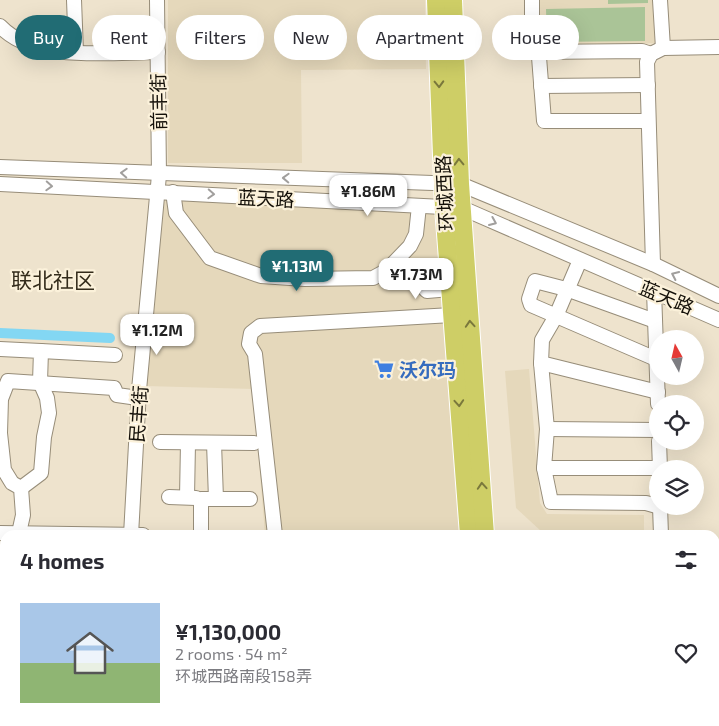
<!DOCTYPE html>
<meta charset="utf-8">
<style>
body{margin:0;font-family:"Exo 2","Noto Sans SC",sans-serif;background:#f7f7f7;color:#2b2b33;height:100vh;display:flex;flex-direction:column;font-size:19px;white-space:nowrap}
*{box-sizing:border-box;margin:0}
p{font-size:16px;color:#7c7c81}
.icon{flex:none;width:28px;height:28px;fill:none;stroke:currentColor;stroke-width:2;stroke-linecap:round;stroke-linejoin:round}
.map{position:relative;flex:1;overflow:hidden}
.details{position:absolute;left:0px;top:530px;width:720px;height:196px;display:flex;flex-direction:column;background:#fff;border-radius:15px 15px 0 0;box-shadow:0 5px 20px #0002}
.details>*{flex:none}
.guide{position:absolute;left:15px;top:15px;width:690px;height:45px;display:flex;gap:10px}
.needle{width:32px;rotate:352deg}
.tools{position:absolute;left:649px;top:330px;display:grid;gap:10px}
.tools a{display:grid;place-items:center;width:55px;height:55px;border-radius:50%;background:#fff;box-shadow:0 5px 20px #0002;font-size:25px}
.price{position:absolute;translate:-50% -42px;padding:0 11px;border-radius:10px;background:#fff;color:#222;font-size:16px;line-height:32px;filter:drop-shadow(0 1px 2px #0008)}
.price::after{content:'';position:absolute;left:50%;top:30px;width:15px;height:11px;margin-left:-8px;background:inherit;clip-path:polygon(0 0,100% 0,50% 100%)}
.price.selected{background:#216c74;color:#fff}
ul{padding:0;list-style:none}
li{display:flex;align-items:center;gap:15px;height:125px;padding:0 20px}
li+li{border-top:1px solid #e1e1e2}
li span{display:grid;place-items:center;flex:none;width:140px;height:100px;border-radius:0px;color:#555}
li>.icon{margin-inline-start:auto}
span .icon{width:60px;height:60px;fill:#fffc;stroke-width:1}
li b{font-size:21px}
h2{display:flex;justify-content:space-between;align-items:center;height:60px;padding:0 20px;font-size:21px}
.pill{padding:0 18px;border-radius:22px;background:#fff;box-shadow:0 5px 20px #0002;font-size:18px;line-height:45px}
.pill.selected{background:#216c74;color:#fff}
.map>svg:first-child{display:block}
.built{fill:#e5d8bb}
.green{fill:#aac497}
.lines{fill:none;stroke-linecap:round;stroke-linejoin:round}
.canal{stroke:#83d7f3;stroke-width:10}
.minor-casing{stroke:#978d79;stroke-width:16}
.major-casing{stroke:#fff;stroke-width:20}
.minor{stroke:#fff;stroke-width:14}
.major{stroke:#cece66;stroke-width:18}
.oneway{stroke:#7a783c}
.oneway2{stroke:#a19f9d}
.labels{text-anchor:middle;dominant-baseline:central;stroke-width:4.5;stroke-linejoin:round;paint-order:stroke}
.street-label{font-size:19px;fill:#141009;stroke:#fbf1da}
.shop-label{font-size:19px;font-weight:bold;fill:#366cbe;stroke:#fbf1da;text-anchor:start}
.quarter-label{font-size:21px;fill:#332b1a;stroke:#fbf1da}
</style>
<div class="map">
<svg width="719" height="726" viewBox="0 0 719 726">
<rect width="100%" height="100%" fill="#eee3cd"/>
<g class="built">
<polygon points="168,0 425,0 426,69 301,70 302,163 168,163"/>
<polygon points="537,0 655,0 656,43 544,48 539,36"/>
<polygon points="164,199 438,214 463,535 265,534 253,389 146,386"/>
<polygon points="529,369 540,503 547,514 644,515 644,533 542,532 516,508 505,371"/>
</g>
<g class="green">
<polygon points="608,0 648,0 648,3 608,4"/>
<polygon points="645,7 645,41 547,42 546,9"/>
<polygon points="344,721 476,721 477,726 345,726"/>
</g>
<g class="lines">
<polyline class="canal" points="0,333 110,338"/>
<defs>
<g id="minor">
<polyline points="74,0 76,52"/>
<polyline points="532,0 532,39 539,57 544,121 648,121"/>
<polyline points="660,0 663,48"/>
<path d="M0,26c35,37 110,26 158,26"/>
<polyline points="537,52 642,51 651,54"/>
<polyline points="541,86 648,85"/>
<polyline points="0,167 460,184 653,264 719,296"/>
<polyline points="0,184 462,208 719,320"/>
<polyline points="173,192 176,213 210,258 261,276 305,279 373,278 386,271 410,246 416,234 419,206"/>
<polyline points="580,260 556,316 542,340 541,363 658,392"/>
<polyline points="653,264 647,62 651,54 663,48 719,47"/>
<polyline points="386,271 407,271 427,291 450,289"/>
<polyline points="654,291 658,404"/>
<polyline points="655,321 566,289 535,281 529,299 531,305 656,359"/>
<polyline points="0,349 41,351 40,382 47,398 49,413 44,437 41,473 21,488"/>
<polyline points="41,351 115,355"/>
<polyline points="541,363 547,429 544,468 551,502 646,503 660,507"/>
<polyline points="547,429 658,430"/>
<polyline points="659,441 660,469"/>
<polyline points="160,442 254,443"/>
<polyline points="214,443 216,499"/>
<polyline points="544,468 660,468"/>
<polyline points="169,497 196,498"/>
<polyline points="187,497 188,443"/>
<polyline points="660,506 661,535"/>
<polyline points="0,533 143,535"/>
<polyline points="19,533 23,515 21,488 12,483 4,470 0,433 1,399 8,381 114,388 117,395 138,398"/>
<polyline points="131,535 139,390 159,175 157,0"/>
<polyline points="201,535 201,499 250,499"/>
<polyline points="275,535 255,354 249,344 251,333 260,326 452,315"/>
<polyline points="715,552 719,553"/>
<polyline points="0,673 5,673"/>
<polyline points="715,682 719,682"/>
<polyline points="0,711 5,711"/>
<polyline points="715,714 719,714"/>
<polyline points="178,721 178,726"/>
<polyline points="73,726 73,721"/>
<polyline points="126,726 126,721"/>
<polyline points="585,726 586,721"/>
<polyline points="673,726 673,721"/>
</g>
<g id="major">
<polyline points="436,0 444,207 469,535"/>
<polyline points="453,0 460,184 485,535"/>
<polyline points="483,721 484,726"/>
<polyline points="500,721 500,726"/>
</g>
</defs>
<use href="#minor" class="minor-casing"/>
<use href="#major" class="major-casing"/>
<use href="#minor" class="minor"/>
<use href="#major" class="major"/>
</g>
<defs><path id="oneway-chevron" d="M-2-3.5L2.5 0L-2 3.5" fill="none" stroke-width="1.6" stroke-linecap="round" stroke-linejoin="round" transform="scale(1.25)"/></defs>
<g class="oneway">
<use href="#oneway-chevron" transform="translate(439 84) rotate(88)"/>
<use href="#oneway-chevron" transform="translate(459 162) rotate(-92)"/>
<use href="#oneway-chevron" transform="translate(470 324) rotate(-94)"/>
<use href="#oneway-chevron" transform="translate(459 403) rotate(86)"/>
<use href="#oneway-chevron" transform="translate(482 486) rotate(-94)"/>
</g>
<g class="oneway2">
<use href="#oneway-chevron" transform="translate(124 173) rotate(-177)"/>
<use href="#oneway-chevron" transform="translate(286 178) rotate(-178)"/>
<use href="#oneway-chevron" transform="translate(49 186) rotate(3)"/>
<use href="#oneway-chevron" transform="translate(211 194) rotate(3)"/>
<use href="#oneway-chevron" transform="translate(493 222) rotate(23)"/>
<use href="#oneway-chevron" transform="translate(675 275) rotate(-155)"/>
</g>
<defs>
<symbol id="supermarket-bare" viewBox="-9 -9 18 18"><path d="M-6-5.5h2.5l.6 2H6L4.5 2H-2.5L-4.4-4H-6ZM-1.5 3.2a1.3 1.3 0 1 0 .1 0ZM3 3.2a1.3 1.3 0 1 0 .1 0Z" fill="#3f7fe0" stroke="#fbf1da" stroke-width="2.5" paint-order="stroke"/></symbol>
</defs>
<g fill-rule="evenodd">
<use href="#supermarket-bare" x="370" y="355" width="28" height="28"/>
</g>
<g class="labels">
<g class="street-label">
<text transform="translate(158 102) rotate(-91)">前丰街</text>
<text transform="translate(444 193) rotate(-93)">环城西路</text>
<text transform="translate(266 198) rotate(3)">蓝天路</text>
<text transform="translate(667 297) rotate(23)">蓝天路</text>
<text transform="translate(138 414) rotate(-86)">民丰街</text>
</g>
<g class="shop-label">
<text x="399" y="369">沃尔玛</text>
</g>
<g class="quarter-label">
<text x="53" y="279">联北社区</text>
</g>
</g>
</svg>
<div class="tools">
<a><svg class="needle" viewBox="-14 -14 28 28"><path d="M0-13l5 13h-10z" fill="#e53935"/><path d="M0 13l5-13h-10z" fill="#7c7c81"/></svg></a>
<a><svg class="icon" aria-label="locate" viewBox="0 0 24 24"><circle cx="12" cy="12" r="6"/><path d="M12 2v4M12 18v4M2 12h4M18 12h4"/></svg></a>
<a><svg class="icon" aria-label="layers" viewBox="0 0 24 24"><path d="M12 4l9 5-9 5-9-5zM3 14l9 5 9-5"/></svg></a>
</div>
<b class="price" style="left:368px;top:217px">¥1.86M</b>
<b class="price selected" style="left:297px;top:292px">¥1.13M</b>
<b class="price" style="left:416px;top:300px">¥1.73M</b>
<b class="price" style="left:157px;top:356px">¥1.12M</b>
<div class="guide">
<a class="pill selected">Buy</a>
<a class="pill">Rent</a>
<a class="pill">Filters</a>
<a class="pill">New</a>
<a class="pill">Apartment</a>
<a class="pill">House</a>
</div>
<section class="details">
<h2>4 homes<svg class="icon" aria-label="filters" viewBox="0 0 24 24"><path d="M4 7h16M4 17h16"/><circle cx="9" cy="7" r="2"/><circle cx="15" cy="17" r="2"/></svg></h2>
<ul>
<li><span style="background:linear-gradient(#a9c7e8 60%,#8fb573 0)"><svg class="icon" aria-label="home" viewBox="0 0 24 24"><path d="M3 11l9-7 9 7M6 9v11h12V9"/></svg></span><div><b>¥1,130,000</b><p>2 rooms · 54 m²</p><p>环城西路南段158弄</p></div><svg class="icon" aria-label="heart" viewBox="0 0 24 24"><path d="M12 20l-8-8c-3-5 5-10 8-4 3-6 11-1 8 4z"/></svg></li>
</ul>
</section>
</div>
